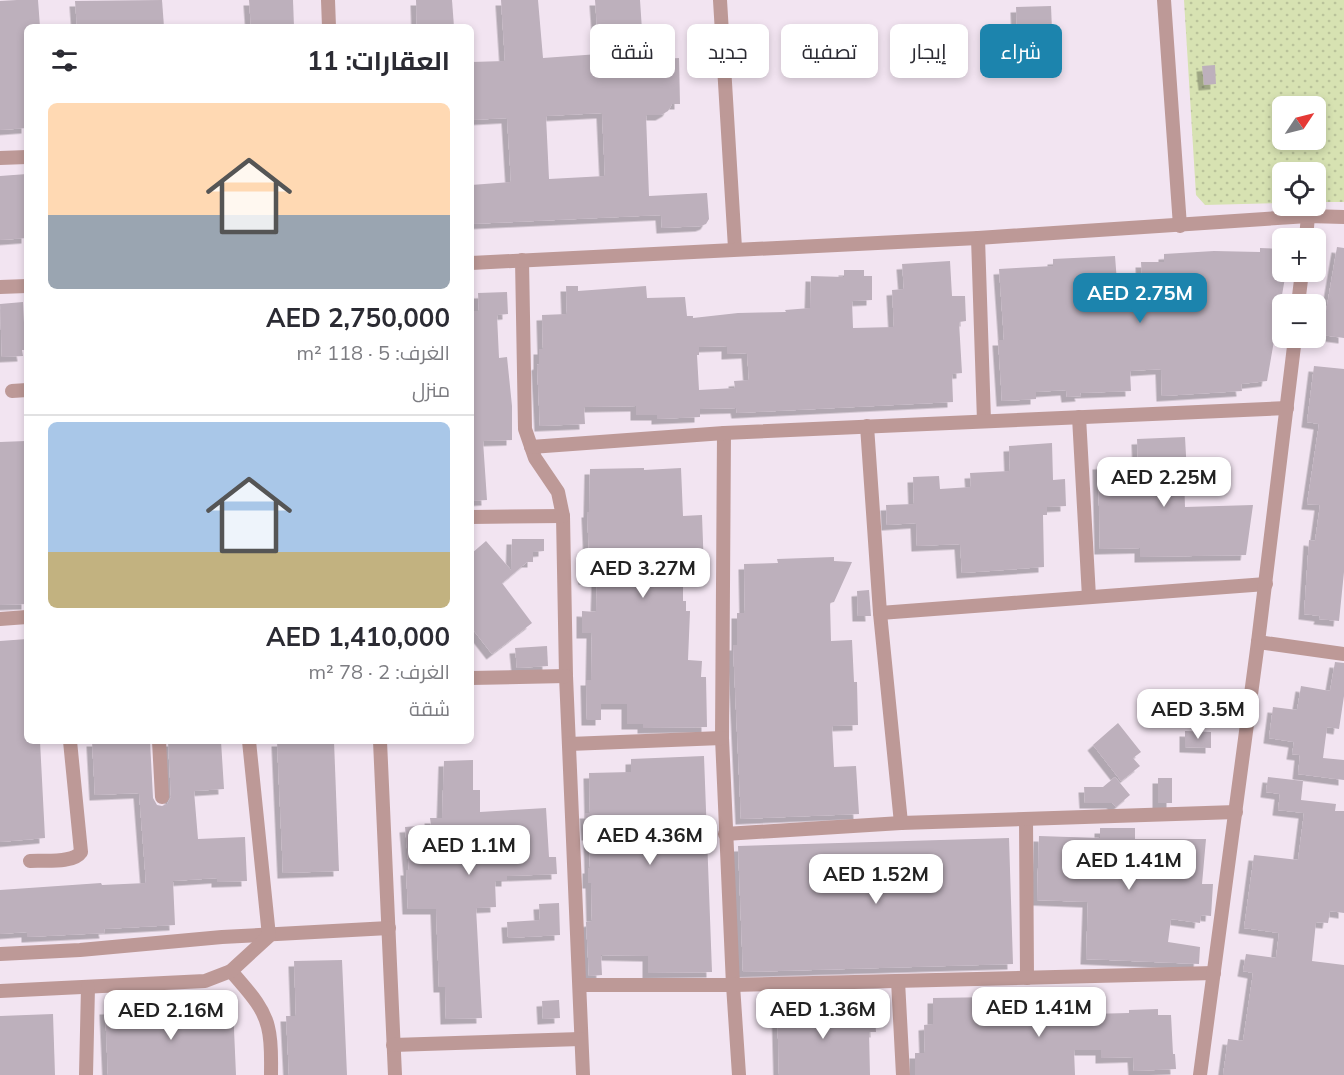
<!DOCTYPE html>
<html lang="ar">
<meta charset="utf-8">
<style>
body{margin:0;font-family:Mulish,Cairo,sans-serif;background:#f2f2f3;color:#2b2b33;direction:rtl;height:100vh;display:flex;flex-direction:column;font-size:22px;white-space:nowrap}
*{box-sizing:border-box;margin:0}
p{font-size:20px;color:#7c7c81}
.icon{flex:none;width:33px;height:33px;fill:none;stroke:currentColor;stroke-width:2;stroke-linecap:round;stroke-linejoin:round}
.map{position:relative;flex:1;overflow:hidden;direction:ltr}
.panel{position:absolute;left:24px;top:24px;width:450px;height:720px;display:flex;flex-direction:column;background:#fff;border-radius:9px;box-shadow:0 3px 9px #0003;direction:rtl}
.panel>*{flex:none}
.top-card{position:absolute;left:492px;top:24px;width:570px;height:54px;direction:rtl;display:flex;gap:12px}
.needle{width:39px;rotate:55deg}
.controls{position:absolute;left:1272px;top:96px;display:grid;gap:12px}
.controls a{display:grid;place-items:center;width:54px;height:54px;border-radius:9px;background:#fff;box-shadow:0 3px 9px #0003;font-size:30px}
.price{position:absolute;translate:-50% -51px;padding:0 14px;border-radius:12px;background:#fff;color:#222;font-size:20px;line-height:39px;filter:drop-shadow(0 2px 3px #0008)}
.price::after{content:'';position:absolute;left:50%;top:36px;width:18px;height:14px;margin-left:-9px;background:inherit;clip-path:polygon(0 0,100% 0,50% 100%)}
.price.active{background:#1c84ad;color:#fff}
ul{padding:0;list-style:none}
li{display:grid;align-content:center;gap:12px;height:318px;padding:0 24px}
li+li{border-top:2px solid #e1e1e2}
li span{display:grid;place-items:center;height:186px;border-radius:9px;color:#555}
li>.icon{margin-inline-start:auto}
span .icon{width:108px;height:108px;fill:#fffc;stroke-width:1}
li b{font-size:26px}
h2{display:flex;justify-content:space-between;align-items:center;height:72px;padding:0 24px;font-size:26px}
.tag{padding:0 21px;border-radius:9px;background:#fff;box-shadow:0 3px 9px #0003;font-size:21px;line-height:54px}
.tag.active{background:#1c84ad;color:#fff}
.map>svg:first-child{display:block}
.park{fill:url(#park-dots);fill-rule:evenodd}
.building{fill:#bdb0bc;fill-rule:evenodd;filter:url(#shadow)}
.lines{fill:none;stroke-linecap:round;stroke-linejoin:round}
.minor{stroke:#bd9997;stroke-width:14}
</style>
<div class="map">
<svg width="1344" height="1075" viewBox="0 0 1344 1075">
<defs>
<pattern id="park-dots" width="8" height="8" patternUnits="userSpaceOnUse" patternTransform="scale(1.5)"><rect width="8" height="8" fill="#d7e2b2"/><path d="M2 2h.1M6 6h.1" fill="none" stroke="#b9c29a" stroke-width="1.8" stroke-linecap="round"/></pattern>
<filter id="shadow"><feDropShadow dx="-5.5" dy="5.5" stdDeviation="0" flood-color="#0004"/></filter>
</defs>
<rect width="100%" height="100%" fill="#f2e4f1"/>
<path class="park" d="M1184,0h160v202h-28v-30h-34v31l-77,2 -9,-10zM1282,106h34v34h-34z"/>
<g class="building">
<polygon points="17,0 38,0 40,27 27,27 27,128 0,130 0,1"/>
<polygon points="162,0 164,27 77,27 75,1"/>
<polygon points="249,0 293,0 294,27 251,27"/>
<polygon points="416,0 452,0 454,27 417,27"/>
<path d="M501,0h37l5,58 56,-4 -4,-54h45l4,60 35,-2 1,46h-8l-4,7 -7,4h-15l3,81 58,-3 2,26 -3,5 -5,2 -39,2 -1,-13 -190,9v-39l40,-3 -4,-64 -36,2v-58l34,-1zM602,113l3,63 -56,3 -3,-63z"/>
<polygon points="1051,6 1053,54 1018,55 1016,7"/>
<polygon points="1215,65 1216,84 1204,85 1202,66"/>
<polygon points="27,174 27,238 0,240 0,176"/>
<polygon points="1337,247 1344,248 1344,338 1322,335"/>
<polygon points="1260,248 1282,249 1282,272 1286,272 1267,381 1241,384 1242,391 1162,396 1161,369 1130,371 1131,391 1080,393 1081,396 1067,397 1066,390 1036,392 1036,399 1002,401 998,340 1004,340 999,269 1053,266 1053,259 1115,256 1117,282 1142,280 1141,262 1164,262 1164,254 1214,251 1260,252"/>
<path d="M950,261l2,35h13l1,25 -7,1 3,51 -10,1 1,28 -216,11 -1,-5 -36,1v8l-43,2v-4h-21v-9l-52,1 1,17 -45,2 -3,-61 2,-1v-15h4l-1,-34 25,-1 -1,-28h12v5l68,-5 1,12 38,-1 2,19h6v2l45,-5 48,-1 -1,-2 25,-2 1,-32 33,1v-7h20v6h8v24l-20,1 1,27 41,-1 -2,-37 12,-1 -2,-25zM727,346v8l20,-1 2,27 -15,1 1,7 -36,2 -2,-35h2v-8z"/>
<polygon points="507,292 508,314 497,315 499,358 507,357 512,406 512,440 483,441 487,500 471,501 471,311 479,311 478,293"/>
<polygon points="23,302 24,323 27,323 27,350 22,350 23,356 2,357 0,304"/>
<polygon points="1314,366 1344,369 1344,572 1339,621 1319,619 1320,616 1304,614 1309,540 1315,541 1320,505 1307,504 1319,424 1307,422"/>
<polygon points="1185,437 1187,474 1184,474 1185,507 1253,505 1246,555 1140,557 1140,548 1100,549 1098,464 1138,462 1137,439"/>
<polygon points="26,441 27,604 0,605 0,442"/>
<polygon points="1052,443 1053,480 1065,479 1066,506 1047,507 1047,515 1043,515 1044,567 962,573 960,544 917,546 916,523 887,525 886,505 914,504 913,477 939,476 940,489 971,487 970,473 1010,471 1009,446"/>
<polygon points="644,468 644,470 681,468 683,516 702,515 704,570 683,570 683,601 686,601 686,611 690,611 688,660 702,661 701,677 706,677 707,727 643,728 643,724 627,724 627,704 601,704 601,720 587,720 586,680 591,680 592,633 582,633 582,611 596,612 597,579 584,579 583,556 589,555 587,512 589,512 590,469"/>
<polygon points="512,539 544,539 544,551 533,552 533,562 527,562 502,583 532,623 492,654 471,627 471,554 486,541 511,570"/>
<polygon points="834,557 834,561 852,562 834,602 830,603 831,641 852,640 854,682 857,682 858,725 832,726 834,767 856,766 859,814 741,819 733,645 737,645 737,613 745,613 744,564 778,563 777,559"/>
<polygon points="869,590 871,616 858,616 857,591"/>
<polygon points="27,639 27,741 40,741 45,838 0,842 0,641"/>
<polygon points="547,646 548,666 517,668 515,648"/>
<polygon points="1335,662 1344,663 1344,696 1339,729 1327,727 1323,758 1344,760 1344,780 1298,774 1300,755 1292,754 1294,742 1269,738 1273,707 1297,710 1301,686 1330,691"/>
<polygon points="1118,723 1141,752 1133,758 1140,766 1121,781 1093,745"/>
<polygon points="1185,731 1211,732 1211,748 1185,747"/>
<polygon points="92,741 150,741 153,798 157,805 162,806 167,804 171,797 168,741 221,741 224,789 194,791 198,839 245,837 247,881 217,882 217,878 173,881 175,925 104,929 105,933 27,937 27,932 0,934 0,890 101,883 102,885 146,883 139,793 95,795"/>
<polygon points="277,741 334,741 339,871 283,873"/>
<polygon points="704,756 712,972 648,973 648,956 601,955 602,975 589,976 586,922 592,921 591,883 588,883 588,868 590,868 589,835 587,835 585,813 590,813 589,773 631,772 631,759"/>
<polygon points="473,760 473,790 480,790 480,812 546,808 549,857 556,857 557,874 507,876 507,881 495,881 496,907 476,908 482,1018 446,1019 445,987 439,987 436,909 408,909 406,870 409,870 405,827 431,825 430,818 442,818 444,761"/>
<polygon points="1115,777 1130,795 1116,807 1112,803 1085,803 1084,787 1103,787"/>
<polygon points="1268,777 1303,781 1301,800 1336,804 1335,811 1344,811 1344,913 1330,911 1328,923 1316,922 1312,961 1344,965 1344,1075 1223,1075 1228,1039 1243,1041 1253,973 1243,971 1246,954 1276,958 1279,933 1244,928 1254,855 1298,860 1304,813 1278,810 1280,794 1266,792"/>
<rect x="1158" y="778" width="14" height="25"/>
<polygon points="1100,828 1135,828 1135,839 1206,839 1202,884 1213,884 1211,916 1201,915 1200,923 1171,919 1168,942 1200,947 1199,964 1086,959 1088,902 1037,900 1039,836 1100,838"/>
<polygon points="1009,838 1013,964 743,972 738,846"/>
<polygon points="559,903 560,935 508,938 507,922 540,920 539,904"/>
<polygon points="342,960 347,1075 289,1075 286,1016 296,1016 294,961"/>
<polygon points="1089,993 1089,1014 1129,1013 1129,1010 1158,1009 1158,1015 1171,1015 1173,1054 1175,1054 1176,1069 1134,1071 1133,1057 1101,1058 1101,1050 1074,1050 1075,1075 915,1075 915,1053 925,1053 924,1025 933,1024 933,998 996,997 996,1020 1039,1020 1038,996"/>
<polygon points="559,1000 560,1018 543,1019 542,1001"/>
<polygon points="852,1002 854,1018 875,1017 876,1032 869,1032 870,1075 779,1075 777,1004"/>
<polygon points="233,1006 236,1075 108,1075 105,1009 163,1007 163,1009"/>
<polygon points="53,1014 55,1075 0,1075 0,1016"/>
</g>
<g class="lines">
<g class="minor">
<polyline points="328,0 329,27"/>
<polyline points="720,0 735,248"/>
<polyline points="1164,0 1180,226"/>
<polyline points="0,158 27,157"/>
<polyline points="978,238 984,421"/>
<polyline points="1306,238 1308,216"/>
<polyline points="522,260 525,429 535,458 558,492 563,516 566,676 583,1075"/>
<polyline points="471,263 978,238 1308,216 1344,217"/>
<polyline points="0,287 27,286"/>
<polyline points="1298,304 1302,272"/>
<polyline points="12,391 27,390"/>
<polyline points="1079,417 1089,597"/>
<polyline points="867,426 880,613 901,823"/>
<polyline points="724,433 722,738 733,985 739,1075"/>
<polyline points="531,447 724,433 1287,408"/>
<polyline points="471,517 563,516"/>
<polyline points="880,613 1266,584"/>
<polyline points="0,619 27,617"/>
<polyline points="1258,642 1344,654"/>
<polyline points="471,678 566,676"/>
<polyline points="159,741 162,797"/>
<polyline points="380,741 395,1075"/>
<polyline points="569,744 722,738"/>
<polyline points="1026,819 1027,978"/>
<polyline points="725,834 901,823 1236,812"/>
<path d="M30,861c14,-1 43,3 51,-9l-11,-111"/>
<polyline points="0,954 80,950 222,937 389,928"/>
<path d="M231,971c14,17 32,34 37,56 4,15 3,32 3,48"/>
<polyline points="898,981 903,1075"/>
<polyline points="581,985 733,985 1214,973"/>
<polyline points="0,991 205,981 231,971 269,936 249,741"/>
<polyline points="393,1045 581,1039"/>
<polyline points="86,1075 88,987"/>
<polyline points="1200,1075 1258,642 1295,338"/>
</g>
</g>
</svg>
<div class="controls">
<a><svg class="needle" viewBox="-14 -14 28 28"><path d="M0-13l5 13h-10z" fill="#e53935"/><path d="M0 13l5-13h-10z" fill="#7c7c81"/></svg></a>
<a><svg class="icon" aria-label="locate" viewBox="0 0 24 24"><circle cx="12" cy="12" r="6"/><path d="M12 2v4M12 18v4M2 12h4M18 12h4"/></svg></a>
<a>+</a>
<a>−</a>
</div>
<b class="price active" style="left:1140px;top:324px">AED 2.75M</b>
<b class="price" style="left:1164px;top:508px">AED 2.25M</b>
<b class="price" style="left:643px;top:599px">AED 3.27M</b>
<b class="price" style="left:1198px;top:740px">AED 3.5M</b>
<b class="price" style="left:650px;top:866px">AED 4.36M</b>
<b class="price" style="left:469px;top:876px">AED 1.1M</b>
<b class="price" style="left:1129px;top:891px">AED 1.41M</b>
<b class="price" style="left:876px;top:905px">AED 1.52M</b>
<b class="price" style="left:1039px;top:1038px">AED 1.41M</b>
<b class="price" style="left:823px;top:1040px">AED 1.36M</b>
<b class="price" style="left:171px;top:1041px">AED 2.16M</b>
<div class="top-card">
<a class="tag active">شراء</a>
<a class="tag">إيجار</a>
<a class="tag">تصفية</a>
<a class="tag">جديد</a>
<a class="tag">شقة</a>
</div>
<section class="panel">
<h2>العقارات: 11<svg class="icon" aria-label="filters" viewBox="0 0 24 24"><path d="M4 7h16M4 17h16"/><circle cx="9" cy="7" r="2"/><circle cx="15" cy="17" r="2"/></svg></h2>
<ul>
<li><span style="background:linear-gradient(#ffd9b3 60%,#9aa5b1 0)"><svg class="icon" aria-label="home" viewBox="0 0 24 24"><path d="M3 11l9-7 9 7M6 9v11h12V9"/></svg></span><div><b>AED 2,750,000</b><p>الغرف: 5 · 118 m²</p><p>منزل</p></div></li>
<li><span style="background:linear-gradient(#a9c7e8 70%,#c2b280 0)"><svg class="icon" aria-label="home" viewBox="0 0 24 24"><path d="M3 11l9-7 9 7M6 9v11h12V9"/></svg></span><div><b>AED 1,410,000</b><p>الغرف: 2 · 78 m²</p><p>شقة</p></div></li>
</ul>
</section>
</div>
